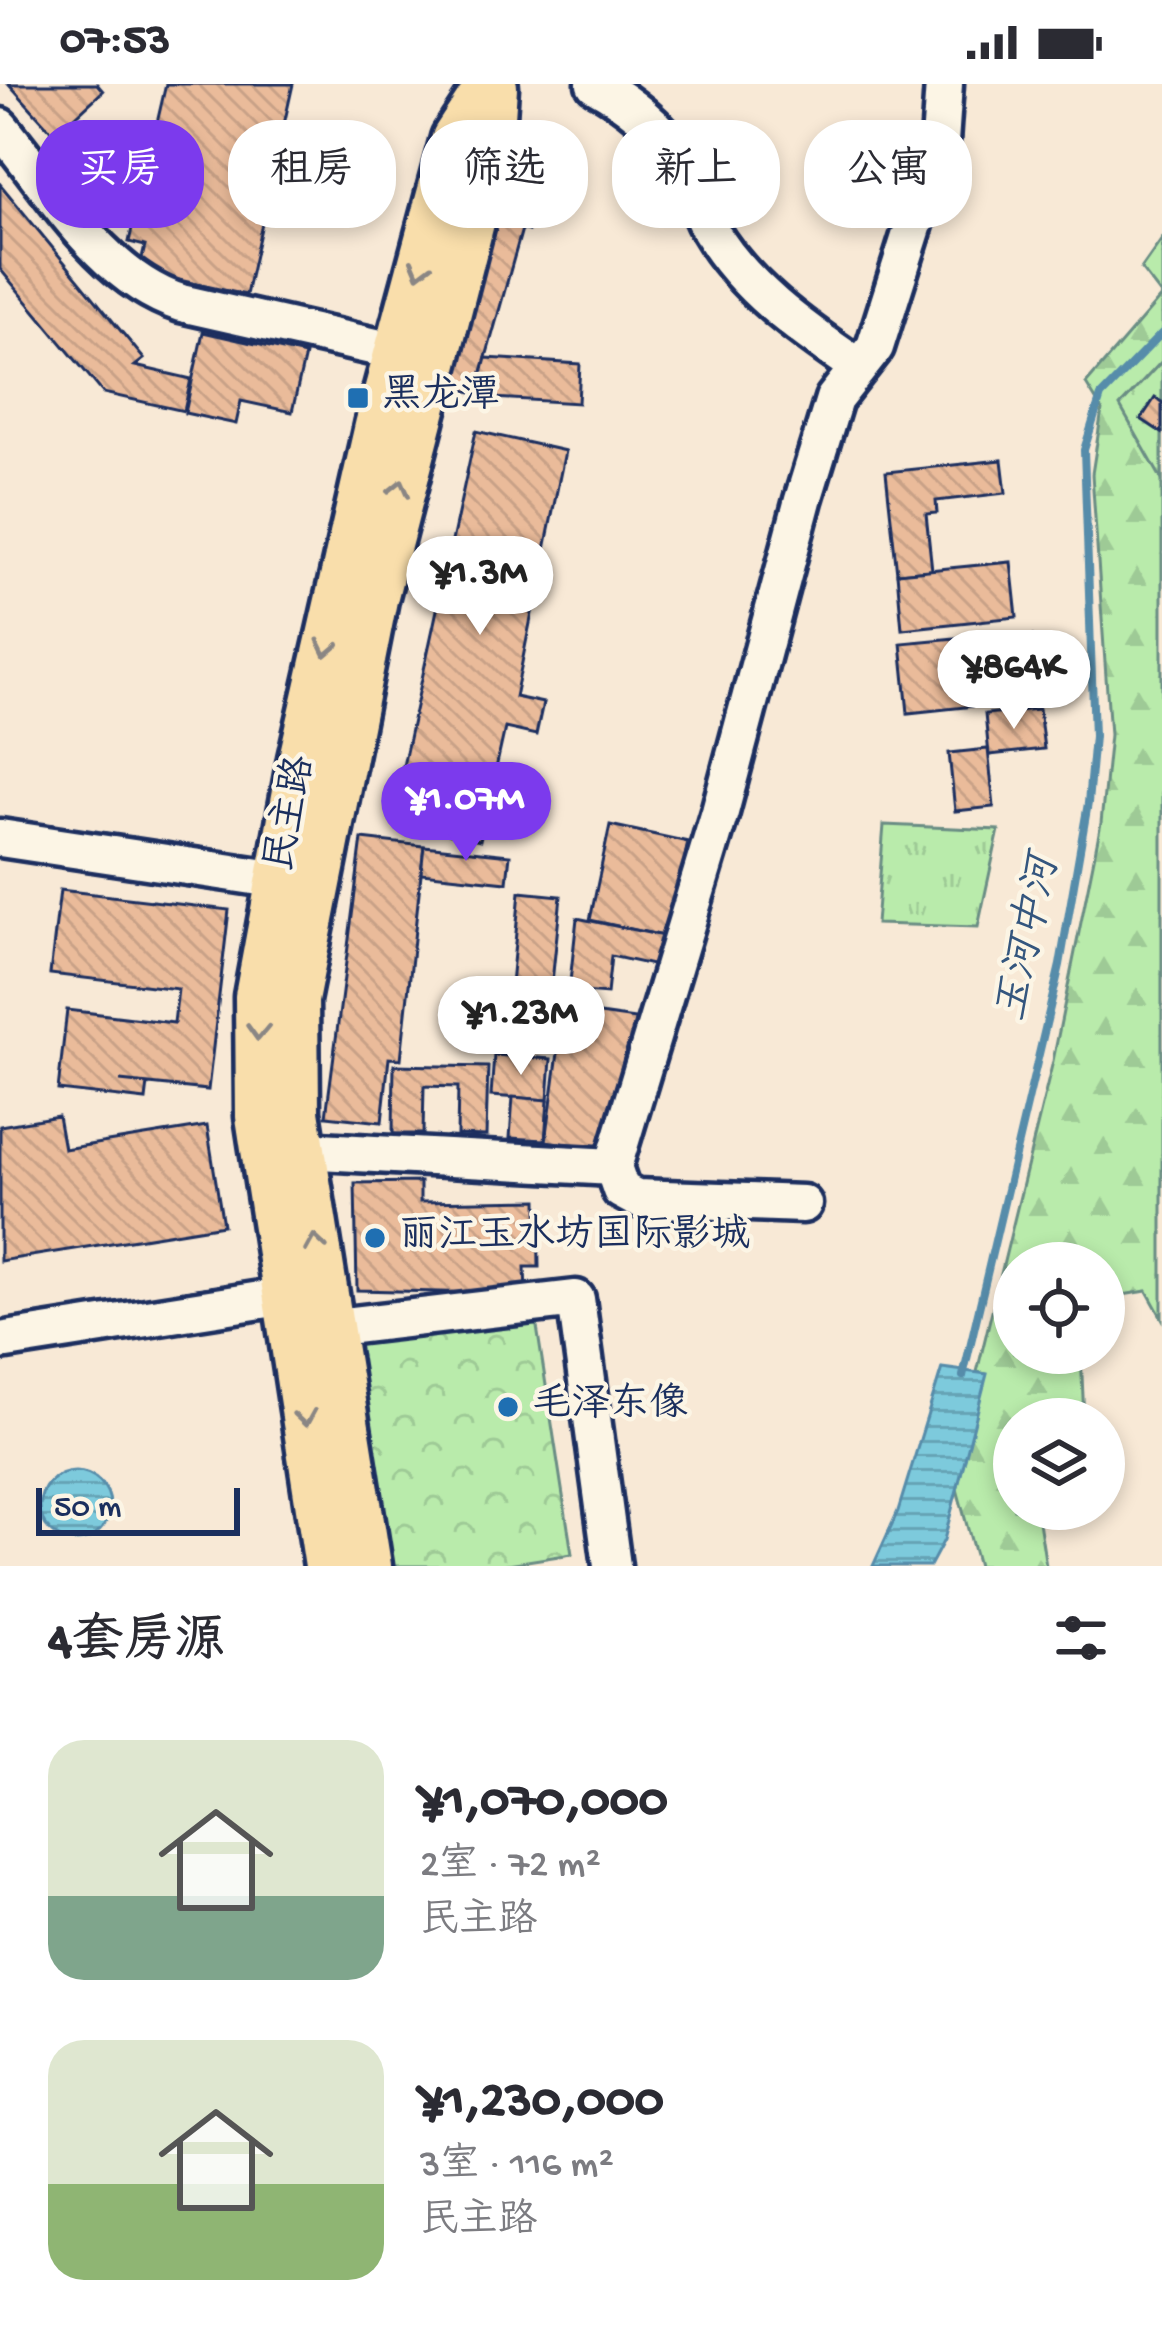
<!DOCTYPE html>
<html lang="zh">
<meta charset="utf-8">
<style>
body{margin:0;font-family:"Gochi Hand","LXGW WenKai TC",sans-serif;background:#f7f7f7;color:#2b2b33;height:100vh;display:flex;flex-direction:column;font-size:45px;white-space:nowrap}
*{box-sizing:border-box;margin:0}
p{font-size:39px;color:#7c7c81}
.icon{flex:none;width:66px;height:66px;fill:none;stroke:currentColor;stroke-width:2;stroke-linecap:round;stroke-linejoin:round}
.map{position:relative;height:1482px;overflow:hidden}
.sheet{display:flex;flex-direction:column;background:#fff;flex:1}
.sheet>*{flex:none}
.hud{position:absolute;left:36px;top:36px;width:1092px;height:108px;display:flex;gap:24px}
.fabs{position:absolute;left:993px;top:1158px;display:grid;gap:24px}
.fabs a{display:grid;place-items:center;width:132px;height:132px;border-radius:50%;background:#fff;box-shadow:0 6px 18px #0003;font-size:60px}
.scale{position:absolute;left:36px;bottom:30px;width:204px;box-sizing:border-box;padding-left:12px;border:6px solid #1b2f5e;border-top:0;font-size:33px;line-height:42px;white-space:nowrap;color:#1b2f5e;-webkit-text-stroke:9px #fcf5e5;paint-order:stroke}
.price{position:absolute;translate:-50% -102px;padding:0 27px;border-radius:42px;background:#fff;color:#222;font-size:39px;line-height:78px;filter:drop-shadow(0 3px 6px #0008)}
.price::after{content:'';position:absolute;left:50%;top:72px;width:36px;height:27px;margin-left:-18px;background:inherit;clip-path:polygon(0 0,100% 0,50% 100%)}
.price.current{background:#7c3aed;color:#fff}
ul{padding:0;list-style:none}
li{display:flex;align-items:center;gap:36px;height:300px;padding:0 48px}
li span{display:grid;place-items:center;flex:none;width:336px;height:240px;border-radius:36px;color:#555}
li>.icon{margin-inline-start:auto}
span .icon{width:144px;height:144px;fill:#fffc;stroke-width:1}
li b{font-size:51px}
h2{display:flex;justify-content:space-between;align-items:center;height:144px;padding:0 48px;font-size:51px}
.chip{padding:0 42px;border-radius:48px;background:#fff;box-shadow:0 6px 18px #0003;font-size:42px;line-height:108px}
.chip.current{background:#7c3aed;color:#fff}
.status{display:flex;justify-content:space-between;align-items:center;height:84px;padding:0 60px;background:#fff;direction:ltr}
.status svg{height:33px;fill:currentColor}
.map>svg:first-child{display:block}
.grass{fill:url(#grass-tufts);stroke:#6a8d84;stroke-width:3}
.forest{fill:url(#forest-firs);stroke:#6a8d84;stroke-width:3}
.park{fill:url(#park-crowns);stroke:#6a8d84;stroke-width:3}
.water{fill:url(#water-rules);stroke:#568caa;stroke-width:3}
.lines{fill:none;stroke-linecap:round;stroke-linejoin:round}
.stream{stroke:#568caa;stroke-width:8}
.building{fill:url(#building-back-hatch);stroke:#1b2f5e;stroke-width:3}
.minor-casing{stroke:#1b2f5e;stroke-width:45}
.major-casing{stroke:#1b2f5e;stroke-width:57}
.minor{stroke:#fcf5e5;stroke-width:36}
.major{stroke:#f9deab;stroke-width:48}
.oneway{stroke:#8a8684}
.poi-dot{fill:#1f6fb2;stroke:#fcf5e5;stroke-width:4.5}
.labels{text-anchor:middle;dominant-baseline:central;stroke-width:9;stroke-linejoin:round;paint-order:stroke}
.poi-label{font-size:39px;fill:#1b2f5e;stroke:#fcf5e5;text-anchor:start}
.street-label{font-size:39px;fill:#1b2f5e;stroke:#fcf5e5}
.water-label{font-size:42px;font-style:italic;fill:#34567e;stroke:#fcf5e5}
</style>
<div class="status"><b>07:53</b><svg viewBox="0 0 49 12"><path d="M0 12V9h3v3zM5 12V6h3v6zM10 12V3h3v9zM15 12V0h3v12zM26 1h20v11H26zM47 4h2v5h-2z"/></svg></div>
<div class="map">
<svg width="1162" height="1482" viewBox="0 0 1162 1482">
<defs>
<pattern id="grass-tufts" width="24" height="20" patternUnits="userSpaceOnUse" patternTransform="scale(3)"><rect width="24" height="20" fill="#b9ebab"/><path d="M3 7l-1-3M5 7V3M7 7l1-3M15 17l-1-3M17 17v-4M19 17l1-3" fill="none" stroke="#9eca96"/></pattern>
<pattern id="forest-firs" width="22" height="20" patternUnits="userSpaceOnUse" patternTransform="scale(3)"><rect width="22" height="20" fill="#b9ebab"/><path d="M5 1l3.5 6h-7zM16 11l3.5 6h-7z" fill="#9eca96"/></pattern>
<pattern id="park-crowns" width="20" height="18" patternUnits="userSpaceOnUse" patternTransform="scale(3)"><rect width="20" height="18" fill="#b9ebab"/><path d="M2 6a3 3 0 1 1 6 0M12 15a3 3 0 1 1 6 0" fill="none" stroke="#9eca96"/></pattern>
<pattern id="water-rules" width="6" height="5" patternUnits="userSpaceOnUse" patternTransform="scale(3)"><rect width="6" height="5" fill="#7dcadc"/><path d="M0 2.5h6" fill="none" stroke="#66a4b6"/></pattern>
<pattern id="building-back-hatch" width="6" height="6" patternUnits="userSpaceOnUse" patternTransform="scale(3)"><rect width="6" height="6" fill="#eabb9a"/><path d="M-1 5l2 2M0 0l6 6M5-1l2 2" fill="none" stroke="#c8a187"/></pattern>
</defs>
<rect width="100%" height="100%" fill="#f8e9d6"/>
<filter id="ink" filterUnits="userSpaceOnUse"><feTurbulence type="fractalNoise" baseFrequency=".00833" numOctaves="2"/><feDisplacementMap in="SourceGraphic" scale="24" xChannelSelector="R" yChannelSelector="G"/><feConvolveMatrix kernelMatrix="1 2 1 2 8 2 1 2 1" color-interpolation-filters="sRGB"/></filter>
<g filter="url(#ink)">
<polygon class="grass" points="884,741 999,746 978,843 876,840"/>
<polygon class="forest" points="1162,155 1162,1234 1147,1207 1104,1214 1104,1179 1014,1179 1014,1269 1081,1269 1084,1335 1014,1335 1014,1425 1037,1425 1046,1482 978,1482 957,1405 986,1290 977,1288 1053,977 1101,739 1110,651 1092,390 1102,326 1086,300 1162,212 1141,185"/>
<g class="park">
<polygon points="1162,277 1162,396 1120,322"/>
<polygon points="535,1230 572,1470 495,1482 389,1482 355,1257"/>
</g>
<g class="water">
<polygon points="942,1284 987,1290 944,1456 930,1482 873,1482 898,1427"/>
<circle cx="75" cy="1422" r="35"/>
</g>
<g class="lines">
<polyline class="stream" points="963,1292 1060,881 1088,719 1094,652 1084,366 1101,312 1162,249"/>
</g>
<g class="building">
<polygon points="9,0 97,0 103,7 55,51"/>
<polygon points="166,0 293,0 246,211 139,187 145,162 129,158 147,79 162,82 168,55 154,52"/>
<polygon points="0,100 144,275 135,282 191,295 184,327 103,309 0,185"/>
<polygon points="491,113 534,125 528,147 522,145 476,309 439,300"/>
<polygon points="203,248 305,271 292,328 241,317 236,340 185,329"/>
<polygon points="486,274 580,280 578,319 476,313"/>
<polygon points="1155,314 1162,318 1162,349 1141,335"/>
<polygon points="476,347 565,367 515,613 543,619 536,651 505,644 480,756 391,737"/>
<polygon points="1002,376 1006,409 936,417 937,429 926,430 932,486 897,489 886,388"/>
<polygon points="1011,478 1017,533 902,545 897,489"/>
<polygon points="1032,552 1035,578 1011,580 1015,619 984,623 977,558"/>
<polygon points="967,553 975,622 908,629 901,559"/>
<polygon points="1039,625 1044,665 989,671 985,630"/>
<polygon points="988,665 994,723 955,727 949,669"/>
<polygon points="610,741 688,758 668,853 590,836"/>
<polygon points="362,755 424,762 401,975 389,974 382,1038 326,1032"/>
<polygon points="424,762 510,771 507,798 421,789"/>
<polygon points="60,806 229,826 208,1006 120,997 148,1000 146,1016 58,1006 67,926 174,939 178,905 50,890"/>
<polygon points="520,808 561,812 547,946 537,945 537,955 489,950 492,929 508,930"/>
<polygon points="577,834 668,853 661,883 611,872 607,910 569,907"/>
<polygon points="564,925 635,935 623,1024 609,1066 546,1057"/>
<polygon points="494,971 551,975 548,1016 491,1012"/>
<polygon points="394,981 488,983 486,1052 457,1051 458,1003 424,1002 423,1050 393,1050"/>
<polygon points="513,1013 548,1016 545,1056 510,1054"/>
<polygon points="58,1032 64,1065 207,1042 223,1141 0,1177 0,1042"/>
<polygon points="420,1098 420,1118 538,1116 539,1183 525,1183 526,1210 357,1206 355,1099"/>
</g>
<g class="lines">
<defs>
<g id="minor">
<path d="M595,0c31,17 65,43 84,74 13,21 17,47 29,69 34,60 94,102 150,140"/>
<path d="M0,43c51,61 102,151 181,176l217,49"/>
<polyline points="0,754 280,796"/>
<polyline points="301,1066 613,1083"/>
<polyline points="803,1120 636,1114 621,1106 613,1083 720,728 803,416 834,315 875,263 940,58 944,0"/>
<polyline points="328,1244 576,1215 612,1482"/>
<polyline points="0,1257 287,1212"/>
</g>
<g id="major">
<polyline points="329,1482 260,1032 259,913 303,675 379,342 456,55 492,0"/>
<polyline points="367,1482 295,1028 294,916 373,515 489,64 493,3"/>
</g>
</defs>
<use href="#minor" class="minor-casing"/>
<use href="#major" class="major-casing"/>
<use href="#minor" class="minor"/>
<use href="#major" class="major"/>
</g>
<defs><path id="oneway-chevron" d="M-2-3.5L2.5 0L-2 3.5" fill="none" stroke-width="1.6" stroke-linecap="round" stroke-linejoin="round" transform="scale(3)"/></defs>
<g class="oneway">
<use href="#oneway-chevron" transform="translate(420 185) rotate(105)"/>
<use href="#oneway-chevron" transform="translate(400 404) rotate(-76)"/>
<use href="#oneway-chevron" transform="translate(327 564) rotate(102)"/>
<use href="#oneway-chevron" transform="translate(258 948) rotate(92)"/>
<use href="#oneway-chevron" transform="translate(315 1159) rotate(-99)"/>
<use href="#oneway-chevron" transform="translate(305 1334) rotate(81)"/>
</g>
</g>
<g class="poi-dot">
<rect x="346" y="302" width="24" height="24" rx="6"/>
<circle cx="375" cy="1154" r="12"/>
<circle cx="508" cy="1323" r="12"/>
</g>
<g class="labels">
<g class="poi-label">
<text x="382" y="314">黑龙潭</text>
<text x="399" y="1154">丽江玉水坊国际影城</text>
<text x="532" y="1323">毛泽东像</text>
</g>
<g class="street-label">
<text transform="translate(293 730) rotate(-79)">民主路</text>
</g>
<g class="water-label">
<text transform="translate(1031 855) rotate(-78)">玉河中河</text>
</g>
</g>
</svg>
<div class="fabs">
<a><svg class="icon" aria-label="locate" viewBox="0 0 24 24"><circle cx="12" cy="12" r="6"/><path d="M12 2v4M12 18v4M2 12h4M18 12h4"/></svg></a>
<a><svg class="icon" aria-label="layers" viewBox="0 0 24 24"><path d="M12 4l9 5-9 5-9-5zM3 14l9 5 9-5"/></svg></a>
</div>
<div class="scale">50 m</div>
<b class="price" style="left:480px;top:554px">¥1.3M</b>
<b class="price" style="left:1014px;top:648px">¥864K</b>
<b class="price current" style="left:466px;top:780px">¥1.07M</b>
<b class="price" style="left:521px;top:994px">¥1.23M</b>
<div class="hud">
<a class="chip current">买房</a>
<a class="chip">租房</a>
<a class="chip">筛选</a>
<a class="chip">新上</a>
<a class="chip">公寓</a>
</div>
</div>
<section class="sheet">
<h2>4套房源<svg class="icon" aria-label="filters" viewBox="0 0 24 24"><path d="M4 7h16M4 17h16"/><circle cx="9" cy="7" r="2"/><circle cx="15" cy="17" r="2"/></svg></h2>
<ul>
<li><span style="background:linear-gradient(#dfe7d0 65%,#7fa58c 0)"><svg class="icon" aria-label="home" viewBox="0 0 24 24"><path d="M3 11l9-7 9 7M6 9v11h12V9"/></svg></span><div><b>¥1,070,000</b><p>2室 · 72 m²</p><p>民主路</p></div></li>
<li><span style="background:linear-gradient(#dfe7d0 60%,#8fb573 0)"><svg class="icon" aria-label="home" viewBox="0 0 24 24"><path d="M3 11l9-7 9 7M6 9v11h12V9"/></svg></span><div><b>¥1,230,000</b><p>3室 · 116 m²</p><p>民主路</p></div></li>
</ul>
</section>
